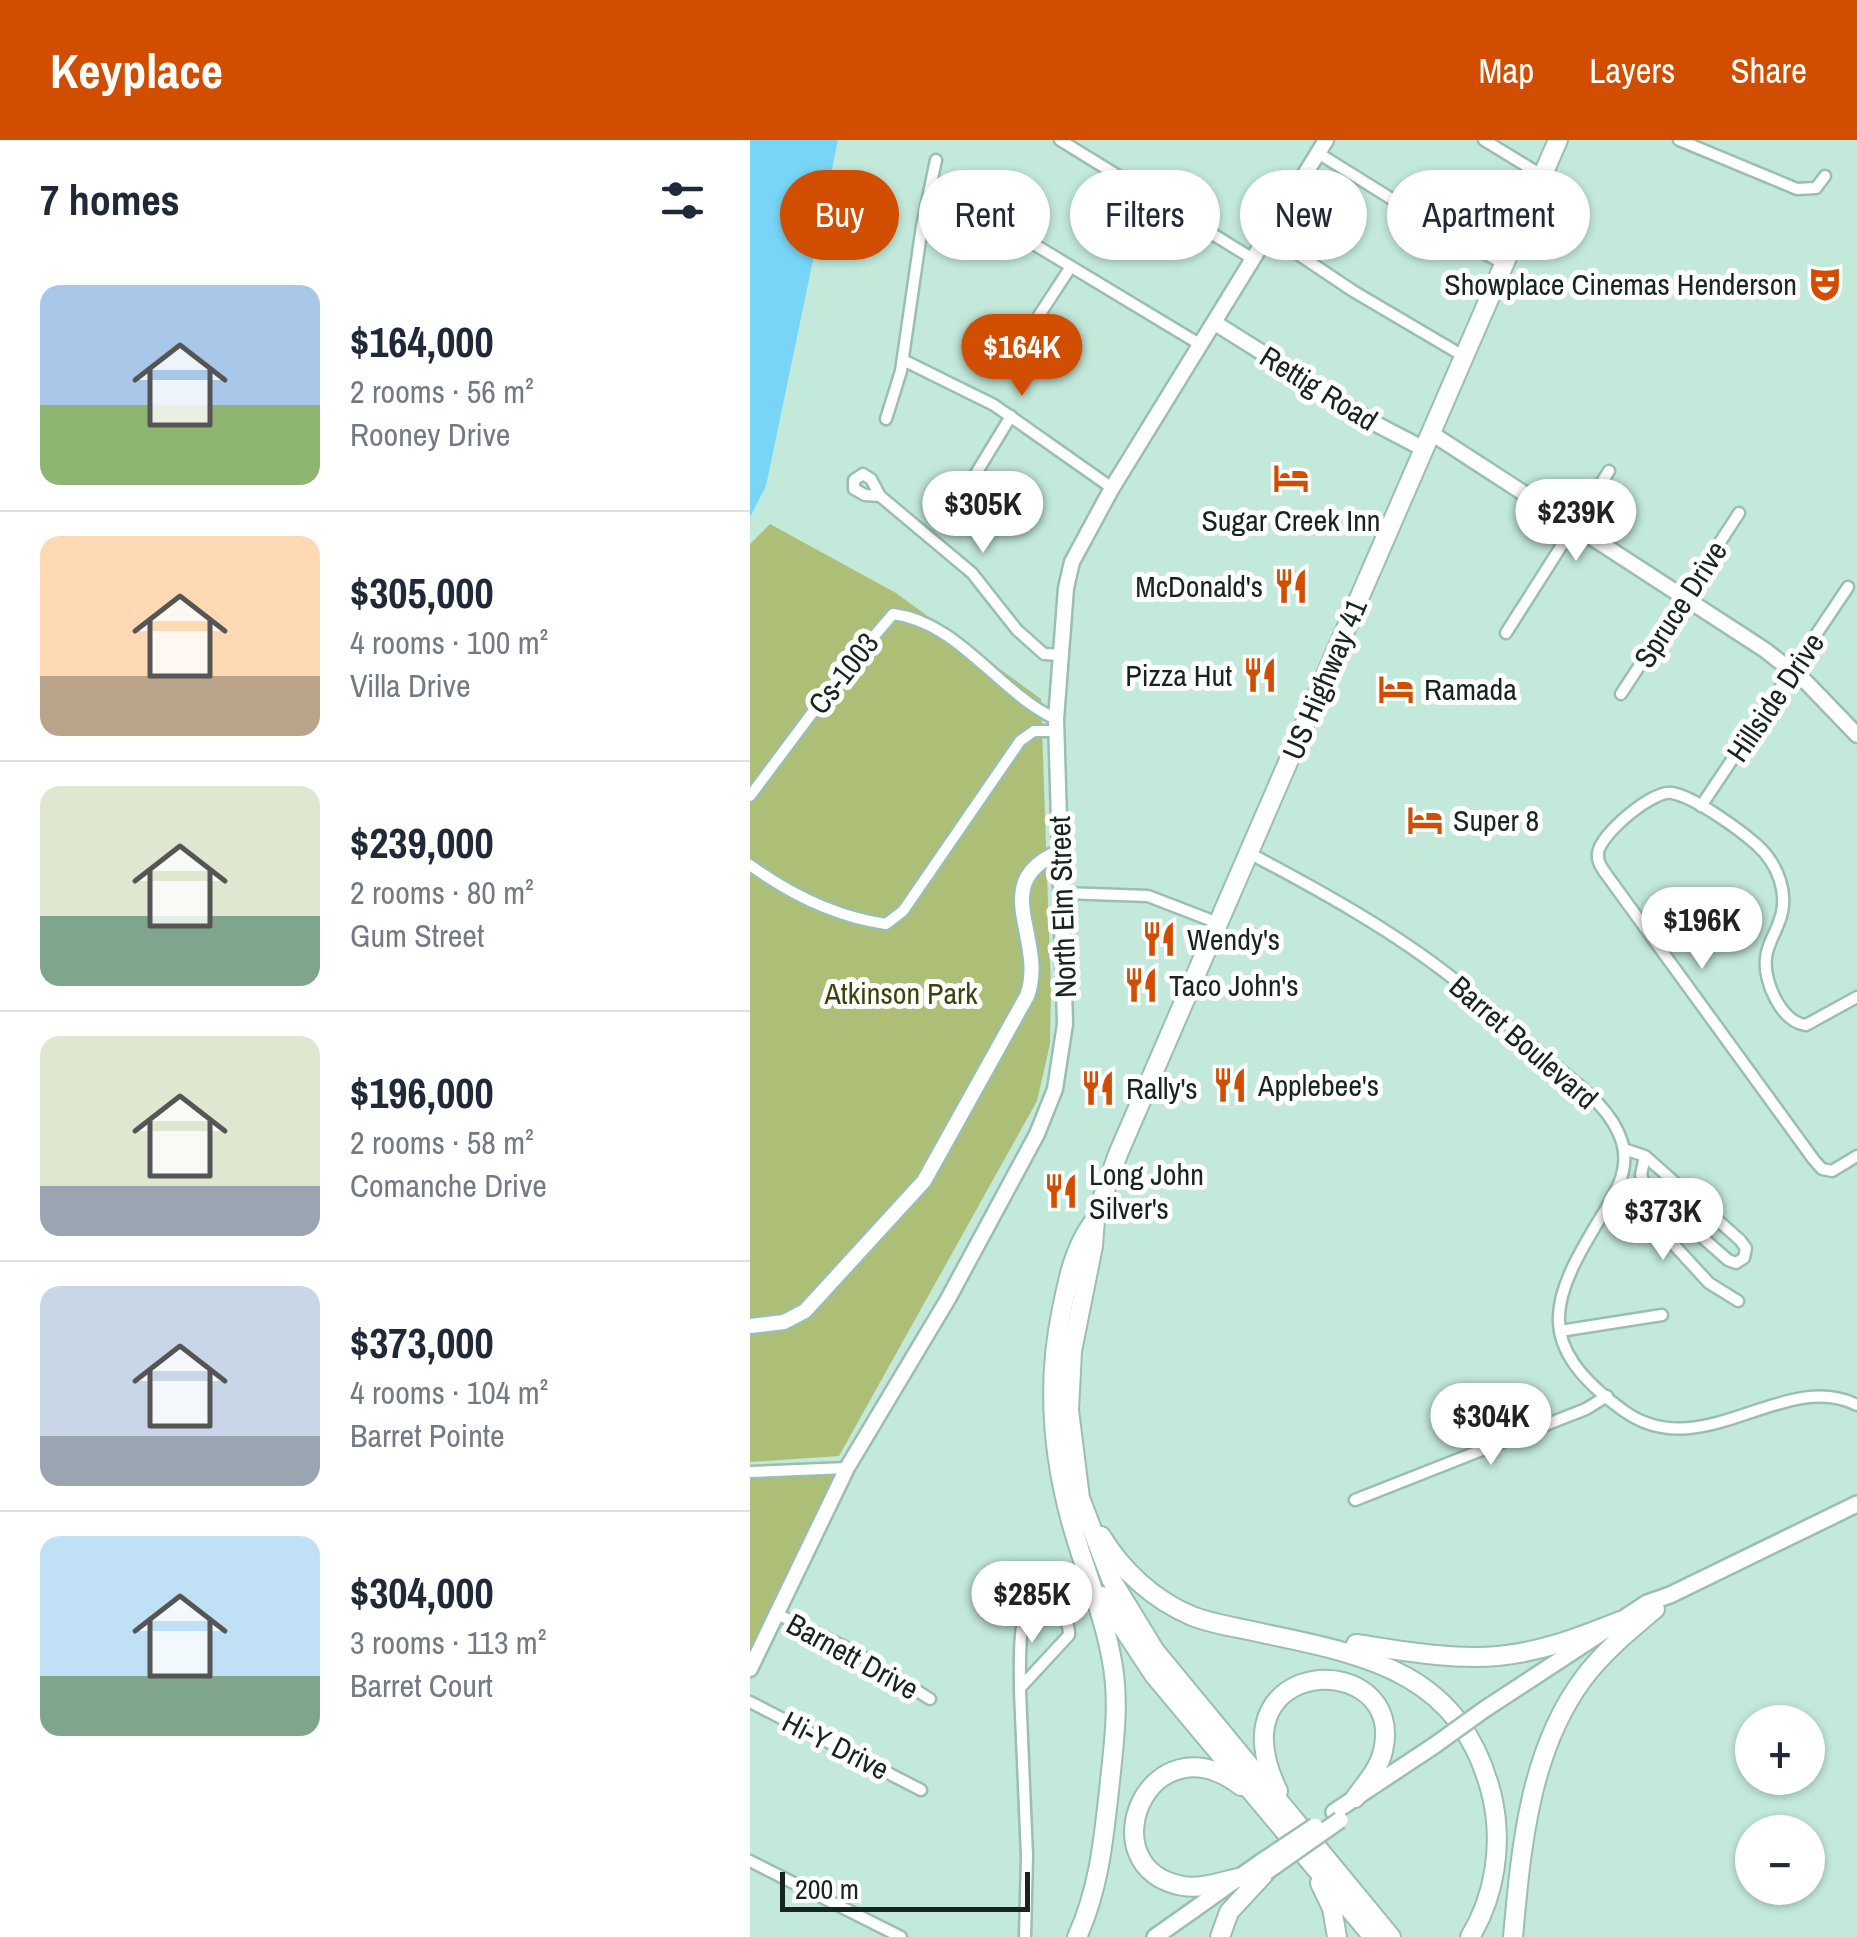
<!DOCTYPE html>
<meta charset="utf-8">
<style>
body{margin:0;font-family:"Archivo Narrow",sans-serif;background:#f6f6f7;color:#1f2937;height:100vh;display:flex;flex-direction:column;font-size:38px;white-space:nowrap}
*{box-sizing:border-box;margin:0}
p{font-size:32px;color:#747a83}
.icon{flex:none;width:55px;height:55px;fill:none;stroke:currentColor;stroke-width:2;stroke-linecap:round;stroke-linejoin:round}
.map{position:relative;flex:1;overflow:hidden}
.panel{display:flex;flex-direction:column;background:#fff;width:750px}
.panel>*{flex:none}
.banner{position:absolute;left:30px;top:30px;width:925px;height:90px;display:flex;gap:20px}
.buttons{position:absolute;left:985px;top:1565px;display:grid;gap:20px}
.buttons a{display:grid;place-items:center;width:90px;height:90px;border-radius:50%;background:#fff;box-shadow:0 2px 8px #0004;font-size:50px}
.scale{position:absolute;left:30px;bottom:25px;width:250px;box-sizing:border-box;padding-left:10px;border:5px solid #172520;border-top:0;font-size:28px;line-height:35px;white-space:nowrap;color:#172520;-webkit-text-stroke:8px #fff;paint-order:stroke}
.price{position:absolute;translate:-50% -85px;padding:0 22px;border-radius:35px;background:#fff;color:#222;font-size:32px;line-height:65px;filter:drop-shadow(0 2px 5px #0008)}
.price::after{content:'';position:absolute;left:50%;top:60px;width:30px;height:22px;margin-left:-15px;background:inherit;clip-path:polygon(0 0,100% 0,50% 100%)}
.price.current{background:#d14d00;color:#fff}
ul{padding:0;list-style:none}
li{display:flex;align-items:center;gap:30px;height:250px;padding:0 40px}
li+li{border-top:2px solid #e0e1e3}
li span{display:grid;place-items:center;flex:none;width:280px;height:200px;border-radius:20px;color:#555}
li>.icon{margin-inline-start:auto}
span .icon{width:120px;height:120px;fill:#fffc;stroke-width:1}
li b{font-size:42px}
h2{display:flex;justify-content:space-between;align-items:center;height:120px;padding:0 40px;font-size:42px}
.chip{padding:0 35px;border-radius:45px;background:#fff;box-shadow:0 2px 8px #0004;font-size:35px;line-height:90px}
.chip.current{background:#d14d00;color:#fff}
header{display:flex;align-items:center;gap:60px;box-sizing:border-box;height:140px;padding:0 50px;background:#d14d00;color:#fff}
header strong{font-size:48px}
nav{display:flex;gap:55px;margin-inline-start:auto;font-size:35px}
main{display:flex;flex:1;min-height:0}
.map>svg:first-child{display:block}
.green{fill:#adbe76}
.water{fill:#79d5f5}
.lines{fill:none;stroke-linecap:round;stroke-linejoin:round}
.street-casing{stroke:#9abfb1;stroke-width:15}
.secondary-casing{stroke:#9abfb1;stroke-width:19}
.primary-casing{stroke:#9abfb1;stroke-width:20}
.highway-casing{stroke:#9abfb1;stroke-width:22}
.street{stroke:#fff;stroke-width:10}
.secondary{stroke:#fff;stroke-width:14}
.primary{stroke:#fff;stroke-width:15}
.highway{stroke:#fff;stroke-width:18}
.primary-bridge-casing{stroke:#9abfb1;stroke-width:20;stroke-linecap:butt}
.primary-bridge{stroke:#fff;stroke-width:15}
.labels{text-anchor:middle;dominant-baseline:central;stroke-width:10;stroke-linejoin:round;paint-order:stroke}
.poi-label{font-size:30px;fill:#172520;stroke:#fff;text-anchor:start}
.street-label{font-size:30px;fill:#172520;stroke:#fff}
.park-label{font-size:30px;fill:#3a440c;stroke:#fff}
</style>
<header>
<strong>Keyplace</strong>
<nav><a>Map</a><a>Layers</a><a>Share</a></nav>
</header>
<main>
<section class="panel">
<h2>7 homes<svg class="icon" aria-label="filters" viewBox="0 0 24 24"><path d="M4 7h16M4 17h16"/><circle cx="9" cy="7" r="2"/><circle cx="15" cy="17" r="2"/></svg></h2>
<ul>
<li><span style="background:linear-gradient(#a9c7e8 60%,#8fb573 0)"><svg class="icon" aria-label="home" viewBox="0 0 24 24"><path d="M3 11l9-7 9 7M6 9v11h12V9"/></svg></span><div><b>$164,000</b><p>2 rooms · 56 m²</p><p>Rooney Drive</p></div></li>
<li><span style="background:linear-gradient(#ffd9b3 70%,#b9a48a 0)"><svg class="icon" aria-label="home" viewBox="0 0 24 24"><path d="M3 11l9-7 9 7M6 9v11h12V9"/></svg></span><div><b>$305,000</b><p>4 rooms · 100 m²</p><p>Villa Drive</p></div></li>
<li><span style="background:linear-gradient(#dfe7d0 65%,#7fa58c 0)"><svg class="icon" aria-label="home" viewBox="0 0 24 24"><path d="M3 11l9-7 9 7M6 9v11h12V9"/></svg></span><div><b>$239,000</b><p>2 rooms · 80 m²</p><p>Gum Street</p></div></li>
<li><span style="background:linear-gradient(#dfe7d0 75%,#9aa5b1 0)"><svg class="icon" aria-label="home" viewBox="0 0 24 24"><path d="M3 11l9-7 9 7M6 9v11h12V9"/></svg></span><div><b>$196,000</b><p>2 rooms · 58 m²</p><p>Comanche Drive</p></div></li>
<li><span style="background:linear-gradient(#c9d6e8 75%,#9aa5b1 0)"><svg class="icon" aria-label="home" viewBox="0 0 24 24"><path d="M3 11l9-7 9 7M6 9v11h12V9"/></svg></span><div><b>$373,000</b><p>4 rooms · 104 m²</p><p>Barret Pointe</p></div></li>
<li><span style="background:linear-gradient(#bfe0f5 70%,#7fa58c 0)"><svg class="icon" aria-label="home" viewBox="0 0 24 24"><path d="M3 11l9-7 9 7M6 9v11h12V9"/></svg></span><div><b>$304,000</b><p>3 rooms · 113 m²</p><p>Barret Court</p></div></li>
</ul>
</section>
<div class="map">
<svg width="1107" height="1797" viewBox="0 0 1107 1797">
<rect width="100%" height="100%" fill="#c3e9db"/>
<g class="green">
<polygon points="20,384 146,453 291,559 301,850 300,904 287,961 89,1316 0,1322 0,404"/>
<polygon points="91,1333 0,1509 0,1338"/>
</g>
<polygon class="water" points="0,0 88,0 16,346 0,377"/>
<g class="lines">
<defs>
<g id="street">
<polyline points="310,0 503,119"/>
<polyline points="734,0 793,36"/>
<polyline points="929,0 1047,49 1066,48 1075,36"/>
<polyline points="568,13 706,99 755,124"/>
<polyline points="262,91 451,205"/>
<polyline points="518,94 603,151 715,217"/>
<polyline points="286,188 286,180 320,128"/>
<polyline points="153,220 244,265 362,348"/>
<polyline points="136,279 151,231 172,86 186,20"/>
<polygon points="113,334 121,339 130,356 115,355 104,349 104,340"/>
<polyline points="222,340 261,276"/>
<polyline points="130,356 222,433 267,490 294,514 311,515"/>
<polyline points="756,493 859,331"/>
<polyline points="871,554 989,373"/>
<path d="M0,656l89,-119 54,-63c66,8 106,79 163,105"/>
<polyline points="951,666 1098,447"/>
<path d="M499,713c70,37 143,77 206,127 32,25 61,52 92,79 27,23 64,47 75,83 8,27 -5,48 -18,70 -53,86 -74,131 20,199 78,56 160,-43 233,-6"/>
<path d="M0,725c40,29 87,52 136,59l17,-13 117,-170 14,-10h23"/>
<polyline points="313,753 398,756 468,783"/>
<path d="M1107,857l-51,28c-25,-3 -43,-44 -40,-67 1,-13 9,-24 13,-36 11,-27 -1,-58 -22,-77 -17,-15 -62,-48 -85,-52 -18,-4 -72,41 -74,60 -1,8 3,14 8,21l208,286 8,9 10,2 25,-15"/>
<polyline points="874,1009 895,1016 891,1035 896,1048 978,1120 986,1123 994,1118 996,1108 990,1100 895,1016"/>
<polyline points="869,1045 959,1143 988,1161"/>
<polyline points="810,1191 912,1175"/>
<polyline points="0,1332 97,1328"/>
<polyline points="605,1360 836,1269 857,1256"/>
<polyline points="27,1474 105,1512 180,1559"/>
<path d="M270,1548l49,-53c1,-20 -24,-45 -42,-23 -9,11 -7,62 -7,79l7,165 -2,81"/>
<polyline points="0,1562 171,1650"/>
<polyline points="0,1721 151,1797"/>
</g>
<g id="secondary">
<polyline points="465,183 628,285 674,309"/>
<polyline points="681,293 1015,510 1057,543 1107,595"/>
<path d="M0,1186l34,-4 21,-11 119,-130 103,-185c21,-56 -42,-114 33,-144"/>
<polyline points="0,1529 97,1328 198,1159 287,994 305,949 315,884 306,579 316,448 322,422 362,348 576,0"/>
</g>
<g id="primary">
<polyline points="735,1569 897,1463 920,1455 1107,1364"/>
<polyline points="584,1672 685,1605"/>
<polyline points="405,1797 511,1722"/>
</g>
<g id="highway">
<path d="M351,1396c21,35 53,64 91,80 23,9 49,12 74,18 107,22 196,41 226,162 11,48 3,100 -22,141"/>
<polyline points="352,1456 404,1535 623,1797"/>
<path d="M606,1504c47,7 95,16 142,12 43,-4 82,-19 122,-35"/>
<path d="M528,1651c-67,-138 129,-143 105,-40 -4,18 -18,33 -28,47"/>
<path d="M488,1738c-18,4 -36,11 -55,8 -97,-17 -35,-171 58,-100"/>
<polyline points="570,1743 582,1768 587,1797"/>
<path d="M327,1797c23,-50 27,-102 33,-156 4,-38 9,-76 3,-114 -7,-46 -25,-88 -38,-132 -22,-73 -29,-151 -13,-226 6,-30 12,-60 30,-85"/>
<polyline points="470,1797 479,1772 516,1732"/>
<polyline points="641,1797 405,1511 361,1439 330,1358 319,1270 322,1211 343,1106 345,1079 368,1014 808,0"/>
<path d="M763,1797c8,-88 16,-185 70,-258 20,-27 46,-48 72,-70"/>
</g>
</defs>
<use href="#street" class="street-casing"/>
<use href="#secondary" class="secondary-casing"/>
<use href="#primary" class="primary-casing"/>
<use href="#highway" class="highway-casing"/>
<use href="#street" class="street"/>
<use href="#secondary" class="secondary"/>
<use href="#primary" class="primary"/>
<use href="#highway" class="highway"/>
<defs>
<g id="primary-bridge">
<polyline points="685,1605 735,1569"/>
<polyline points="511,1722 565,1686"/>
<polyline points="516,1732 590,1680"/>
</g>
</defs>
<use href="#primary-bridge" class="primary-bridge-casing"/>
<use href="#primary-bridge" class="primary-bridge"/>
</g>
<defs>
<symbol id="theatre-bare" viewBox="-9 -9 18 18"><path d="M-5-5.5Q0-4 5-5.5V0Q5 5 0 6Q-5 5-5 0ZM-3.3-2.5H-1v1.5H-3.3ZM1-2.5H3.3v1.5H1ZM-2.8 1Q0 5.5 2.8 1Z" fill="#d14d00" stroke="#fff" stroke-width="2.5" paint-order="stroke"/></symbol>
<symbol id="hotel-bare" viewBox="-9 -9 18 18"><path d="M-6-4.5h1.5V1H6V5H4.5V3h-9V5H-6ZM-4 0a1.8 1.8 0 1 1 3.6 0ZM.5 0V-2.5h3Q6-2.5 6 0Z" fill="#d14d00" stroke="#fff" stroke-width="2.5" paint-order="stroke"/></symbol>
<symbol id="restaurant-bare" viewBox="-9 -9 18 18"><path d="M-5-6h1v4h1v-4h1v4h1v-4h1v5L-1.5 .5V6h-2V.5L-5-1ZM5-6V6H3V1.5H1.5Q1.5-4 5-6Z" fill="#d14d00" stroke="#fff" stroke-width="2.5" paint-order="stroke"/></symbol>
</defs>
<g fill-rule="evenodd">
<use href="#theatre-bare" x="1050" y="119" width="50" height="50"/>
<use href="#hotel-bare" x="516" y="313" width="50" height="50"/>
<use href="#restaurant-bare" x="516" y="421" width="50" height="50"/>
<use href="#restaurant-bare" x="485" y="510" width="50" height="50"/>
<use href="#hotel-bare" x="621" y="524" width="50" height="50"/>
<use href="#hotel-bare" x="650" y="655" width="50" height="50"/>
<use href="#restaurant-bare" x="384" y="774" width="50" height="50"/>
<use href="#restaurant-bare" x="366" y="820" width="50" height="50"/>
<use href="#restaurant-bare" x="455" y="920" width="50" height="50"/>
<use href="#restaurant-bare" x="323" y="923" width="50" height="50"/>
<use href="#restaurant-bare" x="286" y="1026" width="50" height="50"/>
</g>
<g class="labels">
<g class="poi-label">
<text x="1047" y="144" text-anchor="end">Showplace Cinemas Henderson</text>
<text x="541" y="380" text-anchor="middle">Sugar Creek Inn</text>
<text x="513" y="446" text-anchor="end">McDonald's</text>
<text x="482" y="535" text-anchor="end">Pizza Hut</text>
<text x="674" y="549">Ramada</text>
<text x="703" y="680">Super 8</text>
<text x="437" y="799">Wendy's</text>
<text x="419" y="845">Taco John's</text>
<text x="508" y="945">Applebee's</text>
<text x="376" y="948">Rally's</text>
<text x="339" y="1034">Long John<tspan x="339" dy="34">Silver's</tspan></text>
</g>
<g class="street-label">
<text transform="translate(569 248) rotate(32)">Rettig Road</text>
<text transform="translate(930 464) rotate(-57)">Spruce Drive</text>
<text transform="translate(93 533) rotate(-52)">Cs-1003</text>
<text transform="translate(574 539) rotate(-67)">US Highway 41</text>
<text transform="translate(1025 557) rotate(-56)">Hillside Drive</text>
<text transform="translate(312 767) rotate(-92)">North Elm Street</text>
<text transform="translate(774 902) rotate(41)">Barret Boulevard</text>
<text transform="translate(103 1516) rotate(29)">Barnett Drive</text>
<text transform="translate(86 1605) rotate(27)">Hi-Y Drive</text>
</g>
<g class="park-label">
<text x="151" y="853">Atkinson Park</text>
</g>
</g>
</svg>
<div class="buttons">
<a>+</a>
<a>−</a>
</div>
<div class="scale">200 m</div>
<b class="price current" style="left:272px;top:259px">$164K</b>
<b class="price" style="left:233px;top:416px">$305K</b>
<b class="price" style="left:826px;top:424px">$239K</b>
<b class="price" style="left:952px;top:832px">$196K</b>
<b class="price" style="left:913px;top:1123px">$373K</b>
<b class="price" style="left:741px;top:1328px">$304K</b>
<b class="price" style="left:282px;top:1506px">$285K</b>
<div class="banner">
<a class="chip current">Buy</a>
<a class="chip">Rent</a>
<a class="chip">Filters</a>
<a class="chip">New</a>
<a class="chip">Apartment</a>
</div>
</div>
</main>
